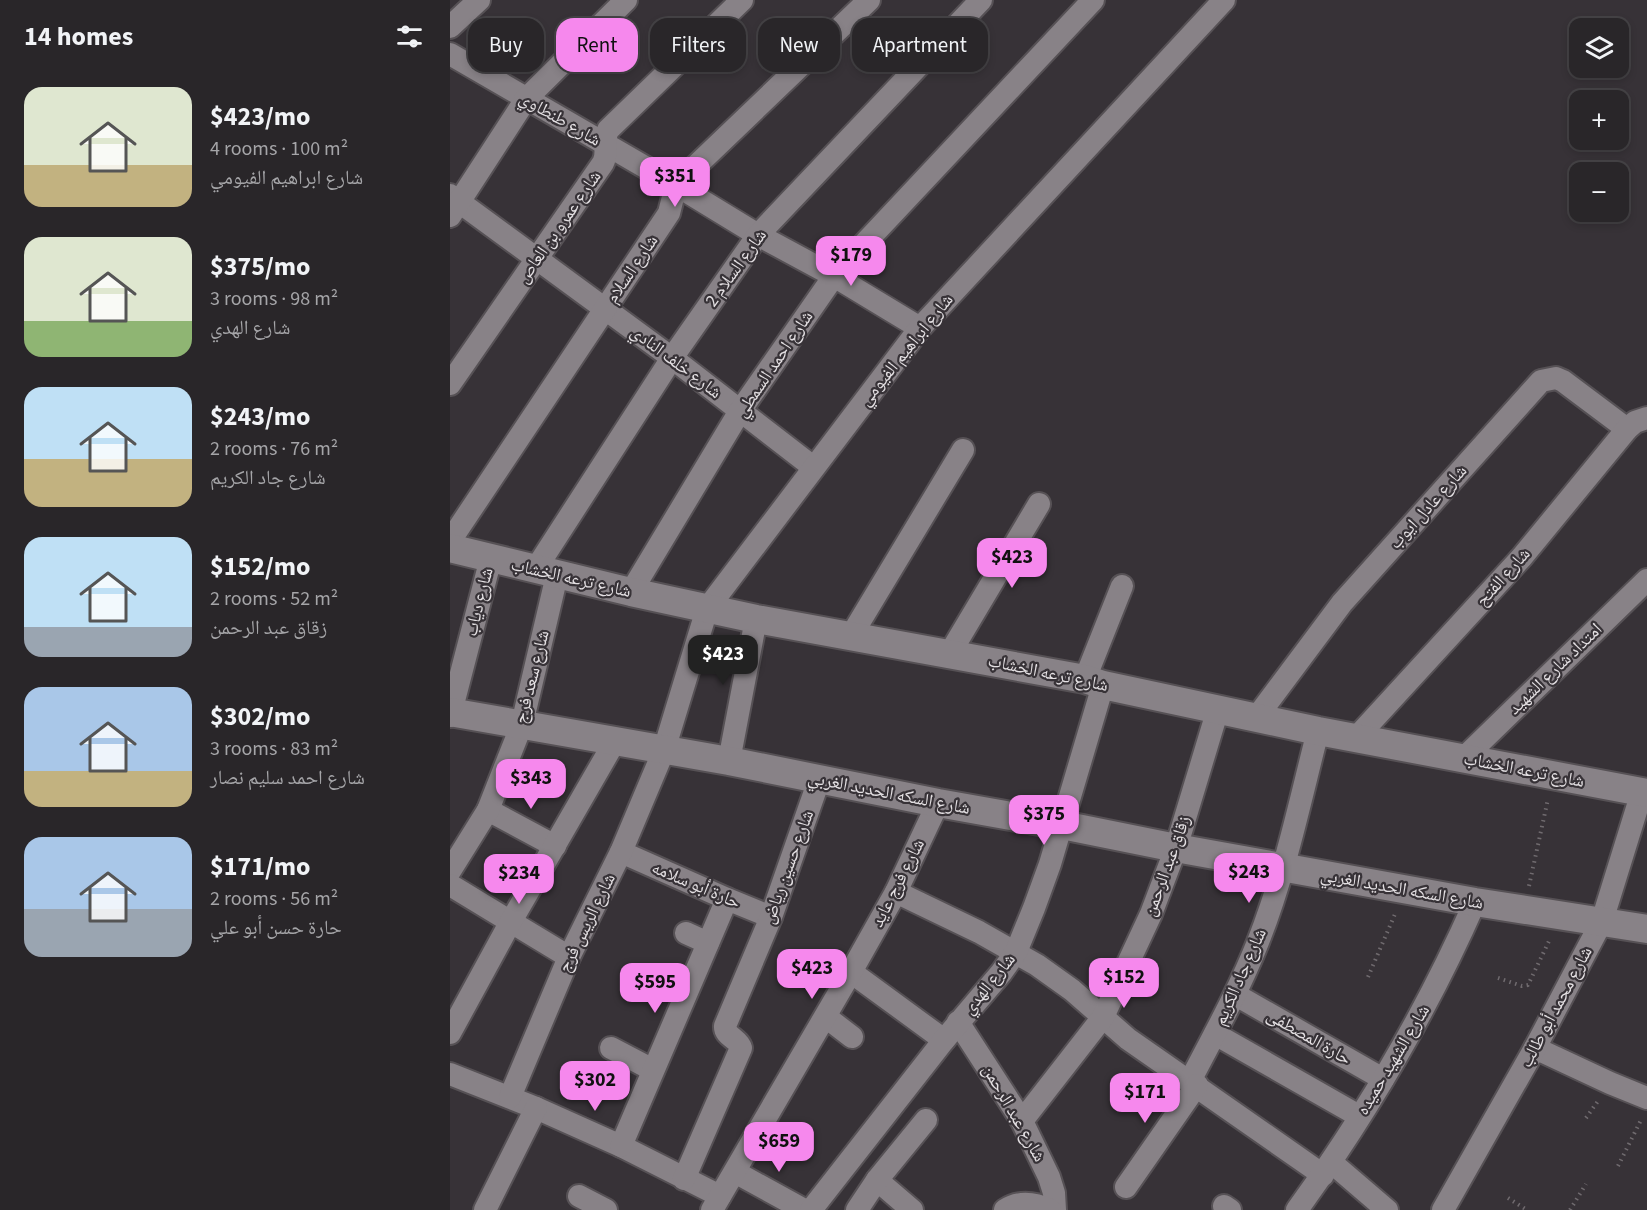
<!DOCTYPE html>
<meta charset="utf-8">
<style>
body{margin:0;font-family:"Source Sans 3","Noto Naskh Arabic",sans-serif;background:#353235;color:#f1f3f6;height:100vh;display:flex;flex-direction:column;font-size:22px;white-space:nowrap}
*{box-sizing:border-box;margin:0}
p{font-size:20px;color:#a5a5a8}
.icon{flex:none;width:33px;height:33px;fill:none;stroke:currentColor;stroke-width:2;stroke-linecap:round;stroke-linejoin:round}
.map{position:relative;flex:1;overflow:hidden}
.side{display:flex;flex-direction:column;background:#292629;width:450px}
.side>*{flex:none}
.top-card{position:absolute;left:18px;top:18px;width:570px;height:54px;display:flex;gap:12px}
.buttons{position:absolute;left:1119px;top:18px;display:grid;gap:12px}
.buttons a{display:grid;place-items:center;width:60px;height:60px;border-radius:12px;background:#292629;box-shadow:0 3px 9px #0003,0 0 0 2px #454346;font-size:30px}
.price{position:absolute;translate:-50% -51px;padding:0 14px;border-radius:12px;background:#f688ed;color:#111;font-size:20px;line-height:39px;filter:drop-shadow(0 2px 3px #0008)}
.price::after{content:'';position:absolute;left:50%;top:36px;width:18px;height:14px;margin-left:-9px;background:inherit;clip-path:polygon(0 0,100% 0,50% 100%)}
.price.current{background:#222;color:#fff}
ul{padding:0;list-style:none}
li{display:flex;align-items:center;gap:18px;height:150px;padding:0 24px}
li span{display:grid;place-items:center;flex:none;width:168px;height:120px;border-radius:18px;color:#555}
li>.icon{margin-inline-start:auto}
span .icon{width:72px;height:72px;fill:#fffc;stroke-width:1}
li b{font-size:26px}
h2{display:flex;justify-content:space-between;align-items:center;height:72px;padding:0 24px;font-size:26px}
.pill{padding:0 21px;border-radius:18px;background:#292629;box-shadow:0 3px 9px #0003,0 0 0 2px #454346;font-size:21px;line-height:54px}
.pill.current{background:#f688ed;color:#111}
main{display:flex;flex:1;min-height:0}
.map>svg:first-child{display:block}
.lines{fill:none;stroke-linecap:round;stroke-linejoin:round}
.minor-casing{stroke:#565155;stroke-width:26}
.tertiary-casing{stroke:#565155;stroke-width:32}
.path{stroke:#706b6f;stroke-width:4;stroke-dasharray:1.5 4.5;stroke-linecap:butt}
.minor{stroke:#888287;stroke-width:22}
.tertiary{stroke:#888287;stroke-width:28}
.labels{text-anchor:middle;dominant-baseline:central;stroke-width:4.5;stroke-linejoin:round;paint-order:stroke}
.street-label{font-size:18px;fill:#e4e0e3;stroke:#373237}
</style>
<main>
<section class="side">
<h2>14 homes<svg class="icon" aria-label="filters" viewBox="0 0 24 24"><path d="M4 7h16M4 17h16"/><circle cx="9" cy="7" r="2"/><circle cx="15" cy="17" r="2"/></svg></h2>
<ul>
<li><span style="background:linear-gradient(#dfe7d0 65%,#c2b280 0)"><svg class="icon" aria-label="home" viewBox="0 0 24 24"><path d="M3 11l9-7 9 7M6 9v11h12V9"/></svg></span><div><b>$423/mo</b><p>4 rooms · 100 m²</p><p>شارع ابراهيم الفيومي</p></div></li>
<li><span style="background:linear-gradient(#dfe7d0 70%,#8fb573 0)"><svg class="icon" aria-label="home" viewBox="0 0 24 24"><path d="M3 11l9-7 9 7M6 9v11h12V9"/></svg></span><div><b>$375/mo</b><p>3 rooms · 98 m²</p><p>شارع الهدي</p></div></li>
<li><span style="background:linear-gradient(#bfe0f5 60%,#c2b280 0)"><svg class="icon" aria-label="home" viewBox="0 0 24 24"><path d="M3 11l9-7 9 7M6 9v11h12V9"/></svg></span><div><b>$243/mo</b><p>2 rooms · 76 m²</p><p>شارع جاد الكريم</p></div></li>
<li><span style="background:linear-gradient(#bfe0f5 75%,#9aa5b1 0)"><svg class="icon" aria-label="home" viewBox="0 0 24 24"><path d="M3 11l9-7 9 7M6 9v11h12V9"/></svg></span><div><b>$152/mo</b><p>2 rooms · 52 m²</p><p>زقاق عبد الرحمن</p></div></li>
<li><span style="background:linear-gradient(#a9c7e8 70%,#c2b280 0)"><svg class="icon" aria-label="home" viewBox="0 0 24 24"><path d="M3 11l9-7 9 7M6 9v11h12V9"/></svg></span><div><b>$302/mo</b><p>3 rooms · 83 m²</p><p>شارع احمد سليم نصار</p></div></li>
<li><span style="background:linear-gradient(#a9c7e8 60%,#9aa5b1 0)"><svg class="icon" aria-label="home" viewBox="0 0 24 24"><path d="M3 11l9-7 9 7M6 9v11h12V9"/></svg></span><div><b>$171/mo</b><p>2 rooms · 56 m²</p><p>حارة حسن أبو علي</p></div></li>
</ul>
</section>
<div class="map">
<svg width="1197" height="1210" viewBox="0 0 1197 1210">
<rect width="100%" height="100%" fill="#373237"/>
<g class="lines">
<defs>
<g id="minor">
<polyline points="0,27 29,0"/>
<polyline points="0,54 226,185 308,235 384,276 470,328"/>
<polyline points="0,195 222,358 363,467"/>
<polyline points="0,216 76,99 176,0"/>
<path d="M0,384l153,-221c6,-11 -1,-20 5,-33l134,-130"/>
<polyline points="0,541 219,213 226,185 419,0"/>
<polyline points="85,570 222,358 308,235 531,0"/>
<polyline points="181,592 290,411 384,276 643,0"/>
<polyline points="401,636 513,450"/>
<polyline points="500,653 589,504"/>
<polyline points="635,679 672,586"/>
<polyline points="0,716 41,558"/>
<polyline points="806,718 892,603 1091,381 1106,378 1113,381 1177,429"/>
<polyline points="907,737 1072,557 1177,429 1185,422 1197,418"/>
<polyline points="1014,758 1197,580"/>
<polyline points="279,761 306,619"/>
<polyline points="38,810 105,846"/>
<polyline points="171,852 277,899 321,917"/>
<polyline points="0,871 38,810 72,724 107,575"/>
<polyline points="0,885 119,957"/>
<polyline points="446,892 529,932 587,965 622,990 678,1039 873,1175"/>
<polyline points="236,933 258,943"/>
<polyline points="401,972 494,1040"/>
<polyline points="786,995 933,1079"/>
<polyline points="376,1017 402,1037"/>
<polyline points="508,1022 572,1121 599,1177 604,1193 605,1210"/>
<polyline points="0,1033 60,923 165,741"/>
<polyline points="765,1034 909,1116"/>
<polyline points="161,1048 203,1070"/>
<polyline points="1085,1048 1160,1083 1197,1098"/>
<polyline points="0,1074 86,1108 171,1146 270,1196"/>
<path d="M740,1081c24,-46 49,-91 68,-139 27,-68 42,-141 60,-211"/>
<polyline points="60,1097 119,957 171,852 214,750 257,609 470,328 774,0"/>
<polyline points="572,1121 653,1017 701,914 726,848 768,709"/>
<polyline points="171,1146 277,899"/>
<polyline points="881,1162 937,1210"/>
<polyline points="285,1172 354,1210"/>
<path d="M234,1179l57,-131c-2,-9 -17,-12 -16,-22l46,-109 48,-137"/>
<polyline points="427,1180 462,1210"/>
<polyline points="676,1187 747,1085"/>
<polyline points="129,1196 156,1210"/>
<polyline points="774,1206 780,1210"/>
<polyline points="35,1210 86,1108"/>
<polyline points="262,1210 401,972 446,892 488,803"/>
<polyline points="361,1210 494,1040 551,973 566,952 584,908 600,864 653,685"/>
<polyline points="407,1210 427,1180 476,1120"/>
<path d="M555,1210c15,-10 30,-7 45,0"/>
<path d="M847,1210c70,-97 130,-199 178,-308"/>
<polyline points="993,1210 1085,1048 1152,921 1192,792"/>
</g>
<g id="tertiary">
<polyline points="0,548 181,592 306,619 635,679 653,685 868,731 1197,793"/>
<polyline points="0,712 279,761 488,803 612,825 726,848 1025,902 1197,929"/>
</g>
</defs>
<use href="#minor" class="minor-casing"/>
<use href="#tertiary" class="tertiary-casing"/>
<g class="path">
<polyline points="1079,886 1098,799"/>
<polyline points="918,977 945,914"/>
<polyline points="1048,978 1072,986 1078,985 1100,939"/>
<polyline points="1136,1118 1148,1101"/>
<polyline points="1168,1166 1192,1118"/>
<polyline points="1058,1198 1077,1210"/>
<polyline points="1120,1210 1136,1184"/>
</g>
<use href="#minor" class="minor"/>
<use href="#tertiary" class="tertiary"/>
</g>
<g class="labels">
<g class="street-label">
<text transform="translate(110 119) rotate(30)">شارع طنطاوي</text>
<text transform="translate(109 227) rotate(-55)">شارع عمرو بن العاص</text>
<text transform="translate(286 268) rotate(-54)">شارع السلام 2</text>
<text transform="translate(182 269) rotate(-56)">شارع السلام</text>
<text transform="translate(456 350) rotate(-51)">شارع ابراهيم الفيومي</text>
<text transform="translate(226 362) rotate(37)">شارع خلف النادي</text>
<text transform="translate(324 364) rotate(-56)">شارع احمد السمطي</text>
<text transform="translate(978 507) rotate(-48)">شارع عادل ايوب</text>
<text transform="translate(1053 577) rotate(-48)">شارع الفتح</text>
<text transform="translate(121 578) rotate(13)">شارع ترعه الخشاب</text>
<text transform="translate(29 602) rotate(-76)">شارع دياب</text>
<text transform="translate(1105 669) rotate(-44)">امتداد شارع الشهيد</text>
<text transform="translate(598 673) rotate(12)">شارع ترعه الخشاب</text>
<text transform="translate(82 677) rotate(-76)">شارع سعد فرج</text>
<text transform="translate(1074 770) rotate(11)">شارع ترعه الخشاب</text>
<text transform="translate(439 793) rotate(11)">شارع السكه الحديد الغربي</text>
<text transform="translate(717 866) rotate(-70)">زقاق عبد الرحمن</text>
<text transform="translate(338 867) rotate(-70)">شارع حسين رياض</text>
<text transform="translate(448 883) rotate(-63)">شارع فرج عايد</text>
<text transform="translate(246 885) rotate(23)">حارة أبو سلامه</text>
<text transform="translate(952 889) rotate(10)">شارع السكه الحديد الغربي</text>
<text transform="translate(137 923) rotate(-64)">شارع الريس فرج</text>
<text transform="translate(790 977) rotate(-66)">شارع جاد الكريم</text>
<text transform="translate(539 984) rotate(-51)">شارع الهدي</text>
<text transform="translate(1106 1007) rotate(-62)">شارع محمد أبو طالب</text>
<text transform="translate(859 1037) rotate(30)">حارة المصطفى</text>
<text transform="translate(943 1060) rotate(-59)">شارع الشهيد حميده</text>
<text transform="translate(564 1113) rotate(60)">شارع عبد الرحمن</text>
</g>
</g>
</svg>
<div class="buttons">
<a><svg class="icon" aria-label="layers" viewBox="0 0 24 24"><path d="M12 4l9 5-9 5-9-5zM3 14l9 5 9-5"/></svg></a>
<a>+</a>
<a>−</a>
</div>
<b class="price" style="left:225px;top:208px">$351</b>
<b class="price" style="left:401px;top:287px">$179</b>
<b class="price" style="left:562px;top:589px">$423</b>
<b class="price current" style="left:273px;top:686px">$423</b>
<b class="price" style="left:81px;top:810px">$343</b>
<b class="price" style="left:594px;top:846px">$375</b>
<b class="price" style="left:799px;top:904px">$243</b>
<b class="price" style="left:69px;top:905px">$234</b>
<b class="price" style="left:362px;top:1000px">$423</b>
<b class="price" style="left:674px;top:1009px">$152</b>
<b class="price" style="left:205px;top:1014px">$595</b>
<b class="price" style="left:145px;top:1112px">$302</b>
<b class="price" style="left:695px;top:1124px">$171</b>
<b class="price" style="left:329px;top:1173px">$659</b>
<div class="top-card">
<a class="pill">Buy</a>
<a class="pill current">Rent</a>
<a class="pill">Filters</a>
<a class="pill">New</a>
<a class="pill">Apartment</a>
</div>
</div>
</main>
